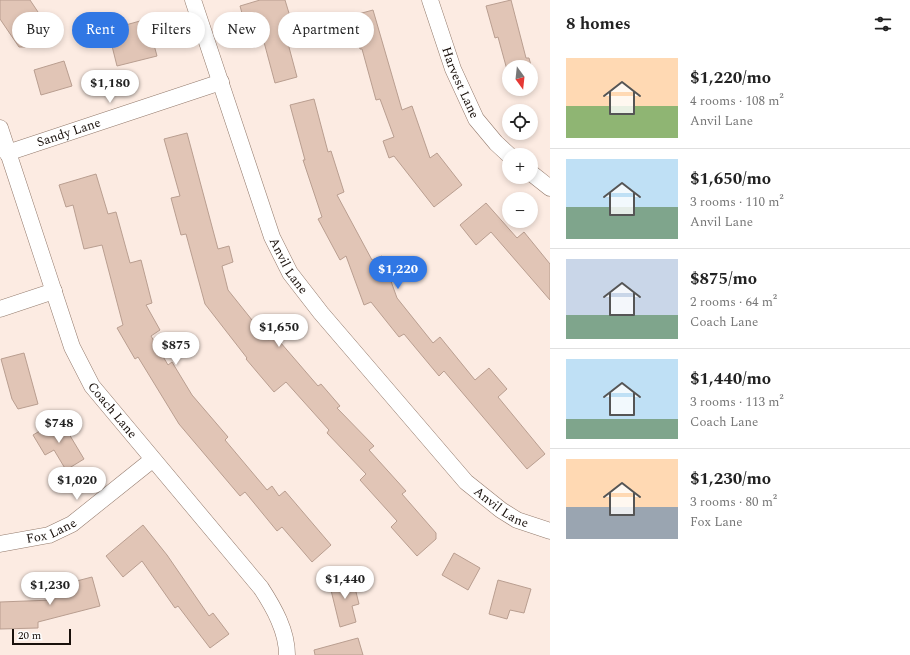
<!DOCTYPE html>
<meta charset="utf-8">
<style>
body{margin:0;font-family:Spectral,serif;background:#f6f6f6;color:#222;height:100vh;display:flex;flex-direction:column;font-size:15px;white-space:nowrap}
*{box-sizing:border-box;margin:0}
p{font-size:13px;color:#767676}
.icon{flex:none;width:22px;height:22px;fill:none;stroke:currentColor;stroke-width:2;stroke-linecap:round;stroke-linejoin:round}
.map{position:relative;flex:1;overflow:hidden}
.panel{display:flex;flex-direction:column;background:#fff;width:360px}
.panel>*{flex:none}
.guide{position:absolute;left:12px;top:12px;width:380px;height:36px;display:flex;gap:8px}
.needle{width:26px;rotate:165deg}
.tools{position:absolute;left:502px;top:60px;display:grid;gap:8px}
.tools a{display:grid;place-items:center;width:36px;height:36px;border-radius:50%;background:#fff;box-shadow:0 2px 6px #0003;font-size:20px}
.scale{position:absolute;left:12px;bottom:10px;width:59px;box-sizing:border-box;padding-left:4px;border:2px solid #19100b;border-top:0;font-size:11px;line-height:14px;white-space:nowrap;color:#19100b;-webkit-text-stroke:3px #fcfcfc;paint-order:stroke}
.price{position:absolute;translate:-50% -34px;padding:0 9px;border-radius:14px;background:#fff;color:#222;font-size:13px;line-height:26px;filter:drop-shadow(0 1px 2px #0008)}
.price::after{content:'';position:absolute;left:50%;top:24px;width:12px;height:9px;margin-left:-6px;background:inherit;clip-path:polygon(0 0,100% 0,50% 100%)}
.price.current{background:#3077e4;color:#fff}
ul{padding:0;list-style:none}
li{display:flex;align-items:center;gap:12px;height:100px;padding:0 16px}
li+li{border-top:1px solid #e0e0e0}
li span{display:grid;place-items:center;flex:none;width:112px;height:80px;border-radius:0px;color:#555}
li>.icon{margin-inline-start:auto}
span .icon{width:48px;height:48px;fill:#fffc;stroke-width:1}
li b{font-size:17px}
h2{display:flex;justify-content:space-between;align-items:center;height:48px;padding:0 16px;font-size:17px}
.pill{padding:0 14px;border-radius:18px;background:#fff;box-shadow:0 2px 6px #0003;font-size:14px;line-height:36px}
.pill.current{background:#3077e4;color:#fff}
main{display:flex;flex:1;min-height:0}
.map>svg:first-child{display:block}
.building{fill:#e1c5b6;stroke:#b99e90}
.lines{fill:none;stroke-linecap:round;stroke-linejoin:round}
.minor-casing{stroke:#937a6c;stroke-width:17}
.minor{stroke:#fff;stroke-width:16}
.labels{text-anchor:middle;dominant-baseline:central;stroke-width:4;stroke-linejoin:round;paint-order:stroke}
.street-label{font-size:13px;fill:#19100b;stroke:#fcfcfc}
</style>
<main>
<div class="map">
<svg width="550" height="655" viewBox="0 0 550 655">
<rect width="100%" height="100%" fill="#fcebe2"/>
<g class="building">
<polygon points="0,0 30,0 50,30 25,47 19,47 0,19"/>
<polygon points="260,0 285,0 295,33 286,36 297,77 275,83 261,31 248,35 240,6"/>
<polygon points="511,0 526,58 529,58 536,84 531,85 531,67 509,67 509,77 498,37 495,38 486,6"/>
<polygon points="373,10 402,110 412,106 430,158 437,153 462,185 434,207 394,156 389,158 383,141 394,137 380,99 376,100 362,49 360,49 351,16"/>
<polygon points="147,19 157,56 117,66 108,30"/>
<polygon points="64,61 72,86 41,95 34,70"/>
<polygon points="314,99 328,152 331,151 344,192 337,195 372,260 382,256 397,298 433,343 440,337 475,380 489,368 507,389 498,397 545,454 527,469 444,371 439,376 404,334 399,337 371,302 364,305 346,256 340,260 318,219 322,217 303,160 305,160 290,105"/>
<polygon points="187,133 218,249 229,246 233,262 222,266 228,290 268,340 274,335 318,386 321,384 340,406 337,408 374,446 369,450 406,491 402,494 436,533 436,539 417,556 391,527 397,521 360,480 366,474 327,433 329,430 286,382 274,392 246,359 247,358 205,304 186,234 181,235 171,198 180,196 164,139"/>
<polygon points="96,174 108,214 116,212 130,263 141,260 152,303 146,305 160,330 151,336 168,365 172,362 192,395 228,437 225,440 267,490 272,486 279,496 285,491 331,545 312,562 282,527 277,531 245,492 240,496 179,424 138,357 135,359 117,328 123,325 102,245 84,249 73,205 66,207 59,185"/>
<polygon points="486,203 517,238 524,232 550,264 550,300 491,232 476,245 460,225"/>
<polygon points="24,353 38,404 18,409 12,399 1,359"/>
<polygon points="60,419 84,459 66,470 54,450 45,455 33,435"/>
<polygon points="143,525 167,555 209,616 213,613 229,634 210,648 178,606 175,608 142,561 123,577 106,556"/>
<polygon points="454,553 480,568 468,590 442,575"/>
<polygon points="352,576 359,604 352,606 356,622 340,627 329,582"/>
<polygon points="92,577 100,606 38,622 38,628 0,629 0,602 53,600 50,588"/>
<polygon points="498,580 531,589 524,613 510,610 507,619 489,614"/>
<polygon points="358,638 363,655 315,655 314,650"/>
</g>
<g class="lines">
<defs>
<g id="minor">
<path id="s1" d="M193,0l79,237 18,36 31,40 145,169 35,28 16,10 33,11"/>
<path id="s2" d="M430,0l23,69 23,50 20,24 13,12"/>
<path id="s3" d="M0,128l72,219 20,39 169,202c13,20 26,43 26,67"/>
<path id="s4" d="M7,153l214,-71"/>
<polyline points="531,173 550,188"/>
<polyline points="0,309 54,291"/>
<path id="s5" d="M0,544l49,-9 23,-11 80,-64"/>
</g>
</defs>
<use href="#minor" class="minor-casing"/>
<use href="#minor" class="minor"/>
</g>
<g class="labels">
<g class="street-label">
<text stroke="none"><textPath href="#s2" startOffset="88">Harvest Lane</textPath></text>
<text stroke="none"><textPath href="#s4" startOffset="65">Sandy Lane</textPath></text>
<text stroke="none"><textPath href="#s1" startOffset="283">Anvil Lane</textPath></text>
<text stroke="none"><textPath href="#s3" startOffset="306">Coach Lane</textPath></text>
<text stroke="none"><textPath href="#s1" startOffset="607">Anvil Lane</textPath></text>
<text stroke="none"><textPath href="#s5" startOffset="53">Fox Lane</textPath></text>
</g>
</g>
</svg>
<div class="tools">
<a><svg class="needle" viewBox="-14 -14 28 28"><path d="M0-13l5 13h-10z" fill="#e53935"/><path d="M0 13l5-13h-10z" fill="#767676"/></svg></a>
<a><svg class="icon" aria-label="locate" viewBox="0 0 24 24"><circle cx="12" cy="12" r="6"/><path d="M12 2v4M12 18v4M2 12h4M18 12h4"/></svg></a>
<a>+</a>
<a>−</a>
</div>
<div class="scale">20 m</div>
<b class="price" style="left:110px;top:104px">$1,180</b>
<b class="price current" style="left:398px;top:290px">$1,220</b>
<b class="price" style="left:279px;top:348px">$1,650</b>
<b class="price" style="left:176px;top:366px">$875</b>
<b class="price" style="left:59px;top:444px">$748</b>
<b class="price" style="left:77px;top:501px">$1,020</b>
<b class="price" style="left:345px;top:600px">$1,440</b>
<b class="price" style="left:50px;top:606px">$1,230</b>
<div class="guide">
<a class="pill">Buy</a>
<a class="pill current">Rent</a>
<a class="pill">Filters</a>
<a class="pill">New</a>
<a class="pill">Apartment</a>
</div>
</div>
<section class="panel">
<h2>8 homes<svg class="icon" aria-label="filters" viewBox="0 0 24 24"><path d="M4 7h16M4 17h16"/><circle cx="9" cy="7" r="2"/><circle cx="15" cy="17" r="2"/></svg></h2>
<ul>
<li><span style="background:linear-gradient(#ffd9b3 60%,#8fb573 0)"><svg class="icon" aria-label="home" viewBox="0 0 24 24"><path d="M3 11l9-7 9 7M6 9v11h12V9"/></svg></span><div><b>$1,220/mo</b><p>4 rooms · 108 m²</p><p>Anvil Lane</p></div></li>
<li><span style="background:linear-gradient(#bfe0f5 60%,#7fa58c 0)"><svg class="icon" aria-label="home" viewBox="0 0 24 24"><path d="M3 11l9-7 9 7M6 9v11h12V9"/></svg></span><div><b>$1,650/mo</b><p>3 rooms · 110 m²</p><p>Anvil Lane</p></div></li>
<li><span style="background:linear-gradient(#c9d6e8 70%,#7fa58c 0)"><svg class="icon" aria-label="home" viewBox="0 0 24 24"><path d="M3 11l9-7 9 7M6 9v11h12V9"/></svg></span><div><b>$875/mo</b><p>2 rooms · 64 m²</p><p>Coach Lane</p></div></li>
<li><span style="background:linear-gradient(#bfe0f5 75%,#7fa58c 0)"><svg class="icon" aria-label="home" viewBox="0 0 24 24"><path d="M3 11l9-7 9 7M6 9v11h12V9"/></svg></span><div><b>$1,440/mo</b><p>3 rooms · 113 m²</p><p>Coach Lane</p></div></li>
<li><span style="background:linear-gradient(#ffd9b3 60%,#9aa5b1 0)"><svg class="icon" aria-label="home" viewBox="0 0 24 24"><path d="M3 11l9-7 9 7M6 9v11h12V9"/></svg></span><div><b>$1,230/mo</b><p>3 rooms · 80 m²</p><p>Fox Lane</p></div></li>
</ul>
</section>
</main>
